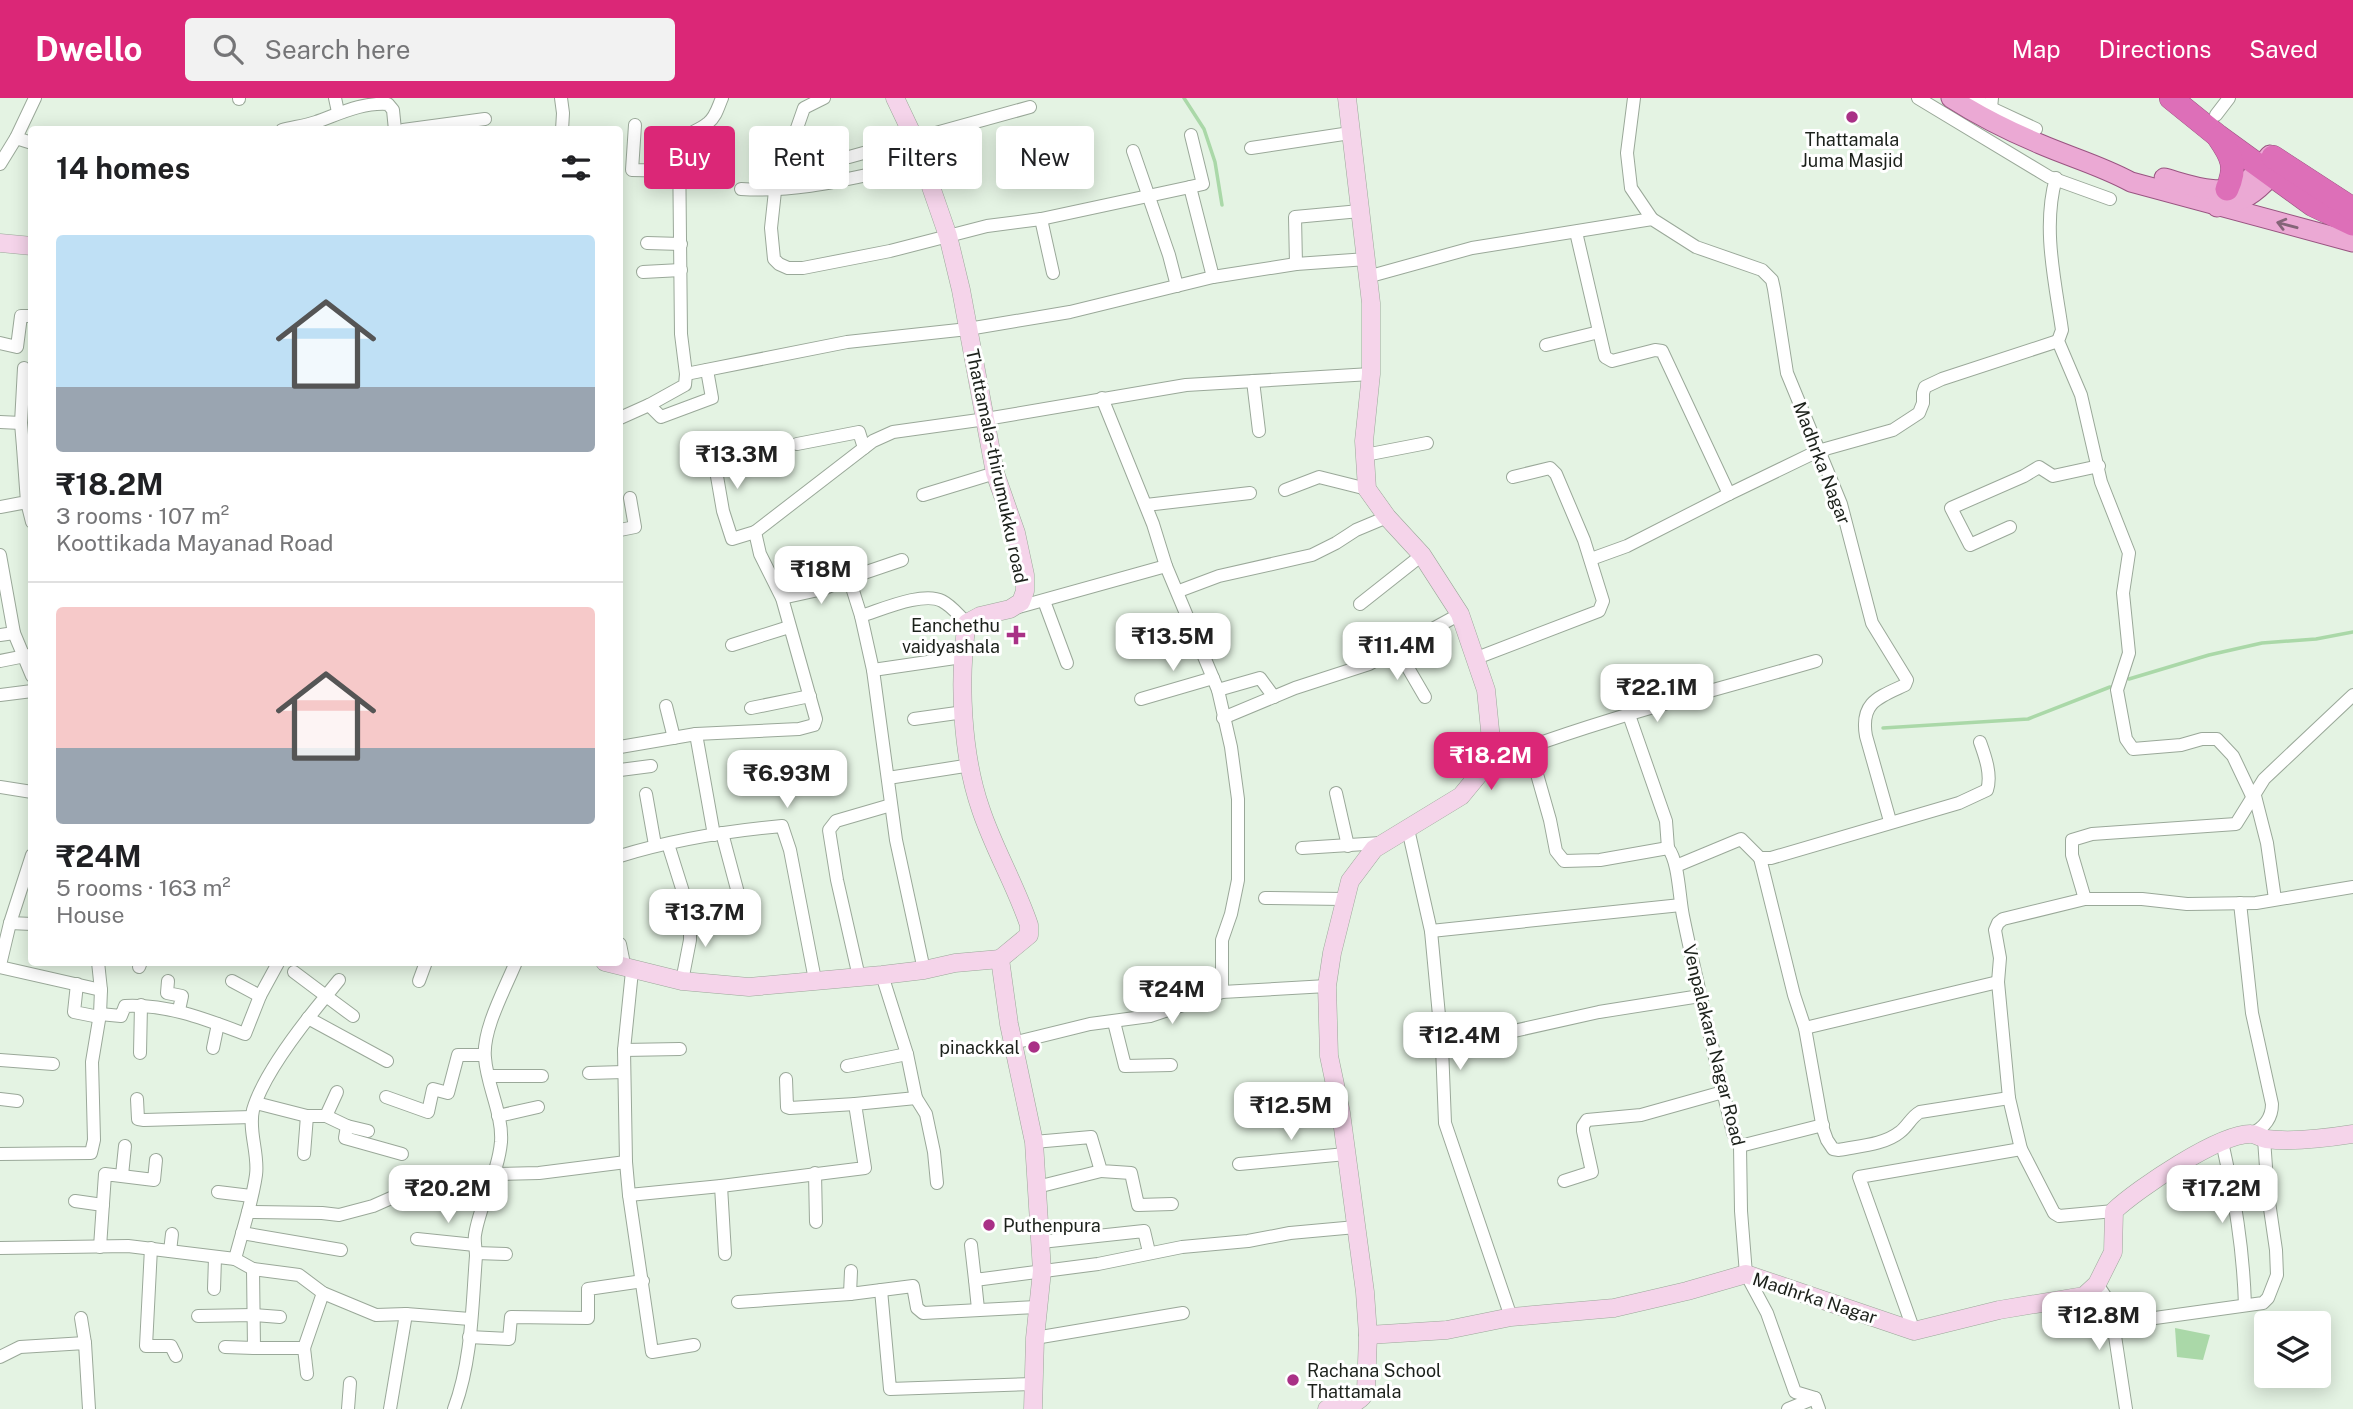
<!DOCTYPE html>
<meta charset="utf-8">
<style>
body{margin:0;font-family:"Public Sans",sans-serif;background:#f2f2f2;color:#202124;height:100vh;display:flex;flex-direction:column;font-size:26px;white-space:nowrap}
*{box-sizing:border-box;margin:0}
p{font-size:23px;color:#757577}
.icon{flex:none;width:38px;height:38px;fill:none;stroke:currentColor;stroke-width:2;stroke-linecap:round;stroke-linejoin:round}
.map{position:relative;flex:1;overflow:hidden}
.side{position:absolute;left:28px;top:28px;width:595px;height:840px;display:flex;flex-direction:column;background:#fff;border-radius:7px;box-shadow:0 4px 18px #0003}
.side>*{flex:none}
.banner{position:absolute;left:644px;top:28px;width:665px;height:63px;display:flex;gap:14px}
.buttons{position:absolute;left:2254px;top:1213px;display:grid;gap:14px}
.buttons a{display:grid;place-items:center;width:77px;height:77px;border-radius:7px;background:#fff;box-shadow:0 4px 18px #0003;font-size:35px}
.price{position:absolute;translate:-50% -60px;padding:0 16px;border-radius:14px;background:#fff;color:#222;font-size:23px;line-height:46px;filter:drop-shadow(0 2px 4px #0008)}
.price::after{content:'';position:absolute;left:50%;top:42px;width:21px;height:16px;margin-left:-10px;background:inherit;clip-path:polygon(0 0,100% 0,50% 100%)}
.price.active{background:#db2777;color:#fff}
ul{padding:0;list-style:none}
li{display:grid;align-content:center;gap:14px;height:371px;padding:0 28px}
li+li{border-top:2px solid #e0e0e0}
li span{display:grid;place-items:center;height:217px;border-radius:7px;color:#555}
li>.icon{margin-inline-start:auto}
span .icon{width:126px;height:126px;fill:#fffc;stroke-width:1}
li b{font-size:30px}
h2{display:flex;justify-content:space-between;align-items:center;height:84px;padding:0 28px;font-size:30px}
.chip{padding:0 24px;border-radius:7px;background:#fff;box-shadow:0 4px 18px #0003;font-size:24px;line-height:63px}
.chip.active{background:#db2777;color:#fff}
header{display:flex;align-items:center;gap:42px;box-sizing:border-box;height:98px;padding:0 35px;background:#db2777;color:#fff}
header strong{font-size:33px}
nav{display:flex;gap:38px;margin-inline-start:auto;font-size:24px}
.search{width:490px;height:63px;background:#f2f2f2;display:flex;align-items:center;gap:18px;box-sizing:border-box;padding:0 24px;border-radius:7px;color:#757577;font-size:26px}
.map>svg:first-child{display:block}
.water{fill:#aad8a8}
.lines{fill:none;stroke-linecap:round;stroke-linejoin:round}
.stream{stroke:#aad8a8;stroke-width:3.5}
.street-casing{stroke:#9aa899;stroke-width:14}
.secondary-casing{stroke:#9aa899;stroke-width:19}
.primary-casing{stroke:#995481;stroke-width:21}
.highway-casing{stroke:#995481;stroke-width:24}
.street{stroke:#fff;stroke-width:12}
.secondary{stroke:#f5d4ea;stroke-width:18}
.primary{stroke:#eba9d4;stroke-width:19}
.highway{stroke:#dd6fb8;stroke-width:23}
.oneway{stroke:#846578}
.poi-dot{fill:#a93086;stroke:#fff;stroke-width:2.5}
.labels{text-anchor:middle;dominant-baseline:central;stroke-width:6;stroke-linejoin:round;paint-order:stroke}
.poi-label{font-size:18px;fill:#1c211b;stroke:#fff;text-anchor:end}
.street-label{font-size:18px;fill:#1c211b;stroke:#fff}
</style>
<header>
<strong>Dwello</strong>
<div class="search"><svg class="icon" aria-label="search" viewBox="0 0 24 24"><circle cx="10" cy="10" r="6"/><path d="M15 15l6 6"/></svg>Search here</div>
<nav><a>Map</a><a>Directions</a><a>Saved</a></nav>
</header>
<div class="map">
<svg width="2353" height="1311" viewBox="0 0 2353 1311">
<rect width="100%" height="100%" fill="#e4f3e3"/>
<polygon class="water" points="2175,1230 2210,1237 2203,1262 2177,1259"/>
<g class="lines">
<g class="stream">
<polyline points="1184,0 1204,31 1215,64 1222,107"/>
<polyline points="2129,581 2209,557 2262,545 2316,541 2353,534"/>
<polyline points="1883,630 2028,621 2110,589"/>
</g>
<defs>
<g id="street">
<polyline points="239,0 239,1"/>
<polyline points="335,0 338,14"/>
<polyline points="561,0 563,15 562,32"/>
<polyline points="824,0 804,10 775,93 771,130 774,161 779,166 788,170 803,170 890,153 987,128 1041,121 1190,89"/>
<polyline points="1634,0 1627,55 1631,90 1652,121"/>
<polyline points="1918,0 2049,79 2110,101"/>
<polyline points="1973,0 1991,10 1992,0"/>
<polyline points="1991,10 2036,31"/>
<polyline points="2216,17 2229,0"/>
<polyline points="635,27 632,72 680,73"/>
<path d="M282,32c11,-3 23,-4 34,-8 23,-8 46,-20 72,-18l5,6 2,20"/>
<polyline points="403,32 485,21"/>
<polyline points="1191,37 1203,86 1190,89 1213,179"/>
<polyline points="16,40 32,45"/>
<polyline points="1251,50 1350,35"/>
<polyline points="1133,53 1169,157 1177,188"/>
<polyline points="849,59 1030,9"/>
<polyline points="0,66 16,40 35,0"/>
<path d="M2056,80c-14,49 -1,103 6,152l-4,11 23,54 20,87 28,71 -6,40 6,60 -12,37 9,49 7,10 48,-4 21,-6h15l16,17 19,40"/>
<path d="M741,91c52,3 94,-7 144,-18"/>
<polyline points="1041,121 1053,175"/>
<polyline points="1576,134 1605,259 1612,263 1655,252 1662,253 1729,396"/>
<polyline points="647,145 681,146"/>
<polyline points="1296,166 1295,119 1360,113"/>
<polyline points="643,174 681,172"/>
<path d="M1367,179l105,-29 180,-29 44,28 66,23 10,10 2,9 13,84 54,131 31,119 35,57 -2,5c-26,12 -45,17 -39,51l24,85"/>
<polyline points="0,245 17,249 21,218 32,218"/>
<polyline points="1546,247 1599,234"/>
<polyline points="686,276 847,244 968,231 1070,214 1213,179 1296,166 1367,161"/>
<polyline points="1253,283 1259,333"/>
<polyline points="1102,300 1153,426 1166,468 1218,592 1231,649 1238,701 1238,782 1231,816 1222,842 1222,894"/>
<polyline points="649,307 661,319 712,300 707,272"/>
<path d="M620,320l29,-13 36,-20 1,-11 -5,-40 -2,-191c7,-10 20,-12 29,-20 8,-6 10,-16 14,-25"/>
<polyline points="0,324 21,325"/>
<polyline points="797,346 859,334 864,350"/>
<polyline points="23,349 21,325 24,270"/>
<polyline points="1365,357 1427,345"/>
<polyline points="714,361 723,413 732,441 755,434"/>
<polyline points="1285,392 1319,379 1367,391"/>
<polyline points="923,397 995,375"/>
<polyline points="27,404 32,424"/>
<polyline points="1146,407 1250,395"/>
<polyline points="0,409 27,404 23,349 32,349"/>
<polyline points="2010,429 1970,447 1951,410 2024,378 2039,369 2053,378 2099,368"/>
<polyline points="620,432 635,429 630,400"/>
<polyline points="809,456 823,491"/>
<polyline points="0,457 14,535 32,578"/>
<polyline points="1591,461 1627,448 1729,396 1818,353 1893,332 1919,315 1923,305 1923,295 1925,289 1942,281 2058,243"/>
<polyline points="902,462 849,480 861,518 873,572 896,742 924,872"/>
<polyline points="1179,493 1219,478 1312,457 1336,445 1356,432 1387,419"/>
<polyline points="782,500 823,491 849,480"/>
<polyline points="1044,503 1067,565"/>
<polyline points="1360,506 1422,457"/>
<polyline points="1015,510 1166,468"/>
<path d="M861,518c20,-6 62,-25 81,-15 10,5 17,15 25,22"/>
<polyline points="0,537 14,535"/>
<polyline points="732,547 789,529"/>
<polyline points="1397,551 1425,599"/>
<polyline points="1474,561 1599,513 1603,503 1584,442 1556,376 1550,370 1513,379"/>
<polyline points="0,563 30,557"/>
<polyline points="873,572 962,559"/>
<polyline points="1218,592 1260,580 1274,599"/>
<polyline points="0,597 32,593"/>
<polyline points="1141,601 1213,580"/>
<polyline points="666,608 674,640"/>
<polyline points="751,610 810,598"/>
<polyline points="1629,617 1666,723 1668,750"/>
<polyline points="1223,620 1295,590 1369,566 1460,516"/>
<polyline points="914,621 964,614"/>
<polyline points="696,636 714,737"/>
<path d="M1529,648l21,74 6,31 8,10 36,-1 68,-12c11,14 11,49 15,68 15,73 33,145 50,217l7,13 1,65 5,63 21,39 28,79 20,6 4,11"/>
<polyline points="620,649 696,636 799,631 814,627 816,621 782,500 760,456 755,434 873,343 893,334 986,321 1186,287 1371,276"/>
<path d="M1489,664c106,-42 217,-69 327,-101"/>
<polyline points="620,672 651,668"/>
<polyline points="888,680 971,667"/>
<polyline points="0,689 32,694"/>
<polyline points="2254,694 2267,745 2275,801"/>
<polyline points="1336,695 1348,748"/>
<polyline points="646,696 655,747"/>
<polyline points="1408,731 1431,833 1442,949 1445,1025 1511,1219"/>
<polyline points="722,735 742,810"/>
<polyline points="668,746 690,816 690,842 682,883"/>
<polyline points="1302,750 1381,745"/>
<path d="M620,758c52,-16 107,-25 162,-30l8,24 25,130"/>
<path d="M1760,760l34,137 11,33 18,101 4,11 6,9 6,1c19,-4 45,-5 61,-18 8,-6 11,-15 20,-20l89,-14"/>
<path d="M1676,768l65,-27 19,19h11l188,-55 28,-13c5,-15 -2,-34 -7,-48"/>
<polyline points="1265,800 1344,801"/>
<polyline points="2085,801 2072,757 2072,742 2092,736 2236,726 2264,681 2353,597"/>
<path d="M2240,805l12,110 20,91c0,14 -8,24 -21,30"/>
<polyline points="10,825 32,826"/>
<polyline points="1431,833 1681,807"/>
<polyline points="620,846 625,871"/>
<polyline points="0,867 10,825 32,757"/>
<polyline points="0,869 101,892"/>
<polyline points="139,869 141,864"/>
<polyline points="632,873 624,952 626,1064 629,1097 652,1254 694,1247"/>
<polyline points="882,877 907,956 916,1000 926,1016 934,1054 937,1085"/>
<polyline points="859,879 837,782 829,732 836,723 891,707"/>
<polyline points="339,882 326,898 353,918"/>
<polyline points="168,883 167,895 182,898 179,912"/>
<polyline points="232,883 260,898"/>
<polyline points="419,883 426,864"/>
<polyline points="77,886 74,914 99,919"/>
<path d="M100,916l21,2 4,-10c43,-2 80,13 120,28l15,-38 18,-33"/>
<polyline points="308,920 387,963"/>
<polyline points="1114,924 1125,968 1171,967"/>
<polyline points="1805,930 1998,884"/>
<polyline points="1013,945 1090,926 1150,918 1222,894 1327,888"/>
<polyline points="1442,949 1599,914 1700,898"/>
<polyline points="213,950 218,926"/>
<polyline points="624,952 680,951"/>
<polyline points="140,955 141,907"/>
<polyline points="0,962 53,966"/>
<polyline points="847,968 907,956"/>
<polyline points="589,975 624,974"/>
<polyline points="489,978 542,978"/>
<polyline points="786,981 787,1009 790,1010 855,1006"/>
<polyline points="386,999 428,1014 433,991 448,995 458,957 484,957"/>
<polyline points="0,1001 17,1003"/>
<polyline points="137,1001 138,1021 144,1022 252,1019"/>
<polyline points="256,1005 307,1018 326,1018 347,1028 368,1033"/>
<polyline points="326,1018 337,994"/>
<polyline points="498,1018 538,1009"/>
<polyline points="347,1028 345,1040 402,1056"/>
<polyline points="1034,1044 1091,1039 1101,1073 1131,1075 1138,1107 1172,1106"/>
<path d="M2222,1044c13,58 21,104 23,163"/>
<polyline points="1740,1048 1823,1027"/>
<polyline points="0,1056 91,1055 94,1042 92,964 100,916 101,892 98,864"/>
<polyline points="304,1056 307,1018"/>
<polyline points="1239,1066 1346,1056"/>
<polyline points="815,1075 816,1124"/>
<polyline points="494,1076 539,1075 626,1064"/>
<polyline points="122,1077 125,1048"/>
<polyline points="1564,1083 1592,1074 1583,1033 1583,1028 1587,1022 1641,1017 1723,994"/>
<polyline points="721,1088 725,1156"/>
<polyline points="1037,1089 1101,1073"/>
<polyline points="218,1094 251,1098"/>
<polyline points="629,1097 721,1088 865,1070 855,1006 916,1000"/>
<polyline points="75,1103 103,1107"/>
<polyline points="2114,1113 2059,1118 2054,1115 2021,1051 2009,1000 1998,884 2000,860 1995,832 1998,825 2003,821 2085,801 2142,801 2187,806 2256,805 2353,789"/>
<polyline points="248,1114 322,1115 339,1117 373,1108 416,1089 463,1082 492,1082"/>
<polyline points="242,1135 341,1152"/>
<polyline points="417,1141 475,1147"/>
<polyline points="1041,1144 1144,1133 1149,1154"/>
<polyline points="971,1147 975,1182 1098,1166 1182,1149 1248,1143 1290,1135 1356,1129"/>
<polyline points="100,1149 105,1076 154,1082 156,1062"/>
<path d="M0,1150l128,-2 107,13c7,-27 17,-56 21,-84 3,-21 -8,-44 -3,-65 10,-35 49,-85 73,-114l-32,-24"/>
<polyline points="151,1150 146,1248 171,1248 176,1258"/>
<polyline points="170,1153 172,1136"/>
<polyline points="476,1155 506,1156"/>
<polyline points="235,1161 253,1171 299,1177 323,1195 376,1217 406,1216 470,1221"/>
<polyline points="253,1171 254,1250 304,1250 323,1195"/>
<polyline points="975,1182 978,1211"/>
<polyline points="2097,1186 2109,1204 2112,1218 2126,1311"/>
<polyline points="214,1191 215,1160"/>
<polyline points="881,1192 890,1291 1033,1286"/>
<polyline points="850,1196 851,1173"/>
<polyline points="738,1204 850,1196 913,1188 917,1210 923,1215 1037,1209"/>
<polyline points="198,1218 253,1217 280,1219"/>
<polyline points="81,1220 85,1245"/>
<polyline points="2113,1229 2155,1220 2263,1205 2268,1200 2277,1177 2276,1152 2268,1097 2264,1041"/>
<polyline points="1914,1233 1859,1079 2021,1051"/>
<polyline points="469,1239 509,1241 511,1219 588,1220 588,1191 643,1183"/>
<polyline points="1035,1240 1183,1215"/>
<polyline points="225,1249 254,1250"/>
<polyline points="304,1250 307,1276"/>
<polyline points="0,1259 20,1249 85,1245 89,1311"/>
<polyline points="348,1311 350,1285"/>
<polyline points="390,1311 406,1216"/>
<path d="M454,1311c18,-48 18,-102 22,-153 0,-7 -2,-14 -1,-21 5,-32 23,-61 26,-93 2,-28 -14,-56 -16,-84 -3,-28 20,-69 31,-96"/>
<polyline points="1788,1311 1815,1300"/>
</g>
<g id="secondary">
<path d="M895,0l19,40 34,98 13,54 34,183 21,60 9,42v16l-4,11 -11,7 -30,7 -13,7c-9,57 -5,133 14,187 13,39 35,76 48,115v10l-29,24 9,65 25,118 8,129 -7,67 -2,71"/>
<polyline points="0,145 32,148"/>
<polyline points="605,864 682,883 749,889 882,877 924,872 955,865 1000,861"/>
<path d="M1368,1237l79,-5 64,-13 103,-9 73,-17 59,-17 168,57 85,-21 85,-14 13,-12 16,-32 1,-41c23,-22 106,-78 137,-77 5,0 10,4 15,5 25,3 62,-1 87,-5"/>
<path d="M1327,1311c15,-3 32,-3 39,-18l2,-56 -3,-43 -24,-179 -12,-57 -2,-70 5,-33 18,-72 24,-32 87,-53 28,-34 3,-12 -6,-60 -26,-76 -38,-59 -35,-38 -20,-28 -3,-48 7,-67v-71l-24,-205"/>
</g>
<g id="primary">
<path d="M1951,0c28,18 58,33 89,46 30,13 62,22 91,38l222,60"/>
<path d="M2164,80c26,7 59,21 83,3 9,-7 16,-18 23,-26"/>
<path d="M2217,109c25,-4 39,-14 55,-32"/>
</g>
<g id="highway">
<polyline points="2171,0 2218,38 2313,107 2353,126"/>
<path d="M2219,40c13,19 18,29 8,51"/>
<polyline points="2273,59 2353,111"/>
</g>
</defs>
<use href="#street" class="street-casing"/>
<use href="#secondary" class="secondary-casing"/>
<use href="#primary" class="primary-casing"/>
<use href="#highway" class="highway-casing"/>
<use href="#street" class="street"/>
<use href="#secondary" class="secondary"/>
<use href="#primary" class="primary"/>
<use href="#highway" class="highway"/>
</g>
<defs><path id="oneway-shaft" d="M-6 0H5M1.5-3L5.5 0L1.5 3" fill="none" stroke-width="1.6" stroke-linecap="round" stroke-linejoin="round" transform="scale(1.75)"/></defs>
<use class="oneway" href="#oneway-shaft" transform="translate(2287 127) rotate(-165)"/>
<g class="poi-dot">
<circle cx="1852" cy="19" r="7"/>
<path d="M1012.5 526.5h7v7h7v7h-7v7h-7v-7h-7v-7h7z"/>
<circle cx="1034" cy="949" r="7"/>
<circle cx="989" cy="1127" r="7"/>
<circle cx="1293" cy="1282" r="7"/>
</g>
<g class="labels">
<g class="poi-label">
<text x="1852" y="41" text-anchor="middle">Thattamala<tspan x="1852" dy="21">Juma Masjid</tspan></text>
<text x="1000" y="527">Eanchethu<tspan x="1000" dy="21">vaidyashala</tspan></text>
<text x="1020" y="949">pinackkal</text>
<text x="1003" y="1127" text-anchor="start">Puthenpura</text>
<text x="1307" y="1272" text-anchor="start">Rachana School<tspan x="1307" dy="21">Thattamala</tspan></text>
</g>
<g class="street-label">
<text transform="translate(1822 365) rotate(69)">Madhrka Nagar</text>
<text transform="translate(997 368) rotate(78)">Thattamala-thirumukku road</text>
<text transform="translate(1714 947) rotate(76)">Venpalakara Nagar Road</text>
<text transform="translate(1815 1200) rotate(18)">Madhrka Nagar</text>
</g>
</g>
</svg>
<div class="buttons">
<a><svg class="icon" aria-label="layers" viewBox="0 0 24 24"><path d="M12 4l9 5-9 5-9-5zM3 14l9 5 9-5"/></svg></a>
</div>
<b class="price" style="left:737px;top:393px">₹13.3M</b>
<b class="price" style="left:821px;top:508px">₹18M</b>
<b class="price" style="left:1173px;top:575px">₹13.5M</b>
<b class="price" style="left:1397px;top:584px">₹11.4M</b>
<b class="price" style="left:1657px;top:626px">₹22.1M</b>
<b class="price active" style="left:1491px;top:694px">₹18.2M</b>
<b class="price" style="left:787px;top:712px">₹6.93M</b>
<b class="price" style="left:705px;top:851px">₹13.7M</b>
<b class="price" style="left:1172px;top:928px">₹24M</b>
<b class="price" style="left:1460px;top:974px">₹12.4M</b>
<b class="price" style="left:1291px;top:1044px">₹12.5M</b>
<b class="price" style="left:448px;top:1127px">₹20.2M</b>
<b class="price" style="left:2222px;top:1127px">₹17.2M</b>
<b class="price" style="left:2099px;top:1254px">₹12.8M</b>
<div class="banner">
<a class="chip active">Buy</a>
<a class="chip">Rent</a>
<a class="chip">Filters</a>
<a class="chip">New</a>
</div>
<section class="side">
<h2>14 homes<svg class="icon" aria-label="filters" viewBox="0 0 24 24"><path d="M4 7h16M4 17h16"/><circle cx="9" cy="7" r="2"/><circle cx="15" cy="17" r="2"/></svg></h2>
<ul>
<li><span style="background:linear-gradient(#bfe0f5 70%,#9aa5b1 0)"><svg class="icon" aria-label="home" viewBox="0 0 24 24"><path d="M3 11l9-7 9 7M6 9v11h12V9"/></svg></span><div><b>₹18.2M</b><p>3 rooms · 107 m²</p><p>Koottikada Mayanad Road</p></div></li>
<li><span style="background:linear-gradient(#f6c9c9 65%,#9aa5b1 0)"><svg class="icon" aria-label="home" viewBox="0 0 24 24"><path d="M3 11l9-7 9 7M6 9v11h12V9"/></svg></span><div><b>₹24M</b><p>5 rooms · 163 m²</p><p>House</p></div></li>
</ul>
</section>
</div>
